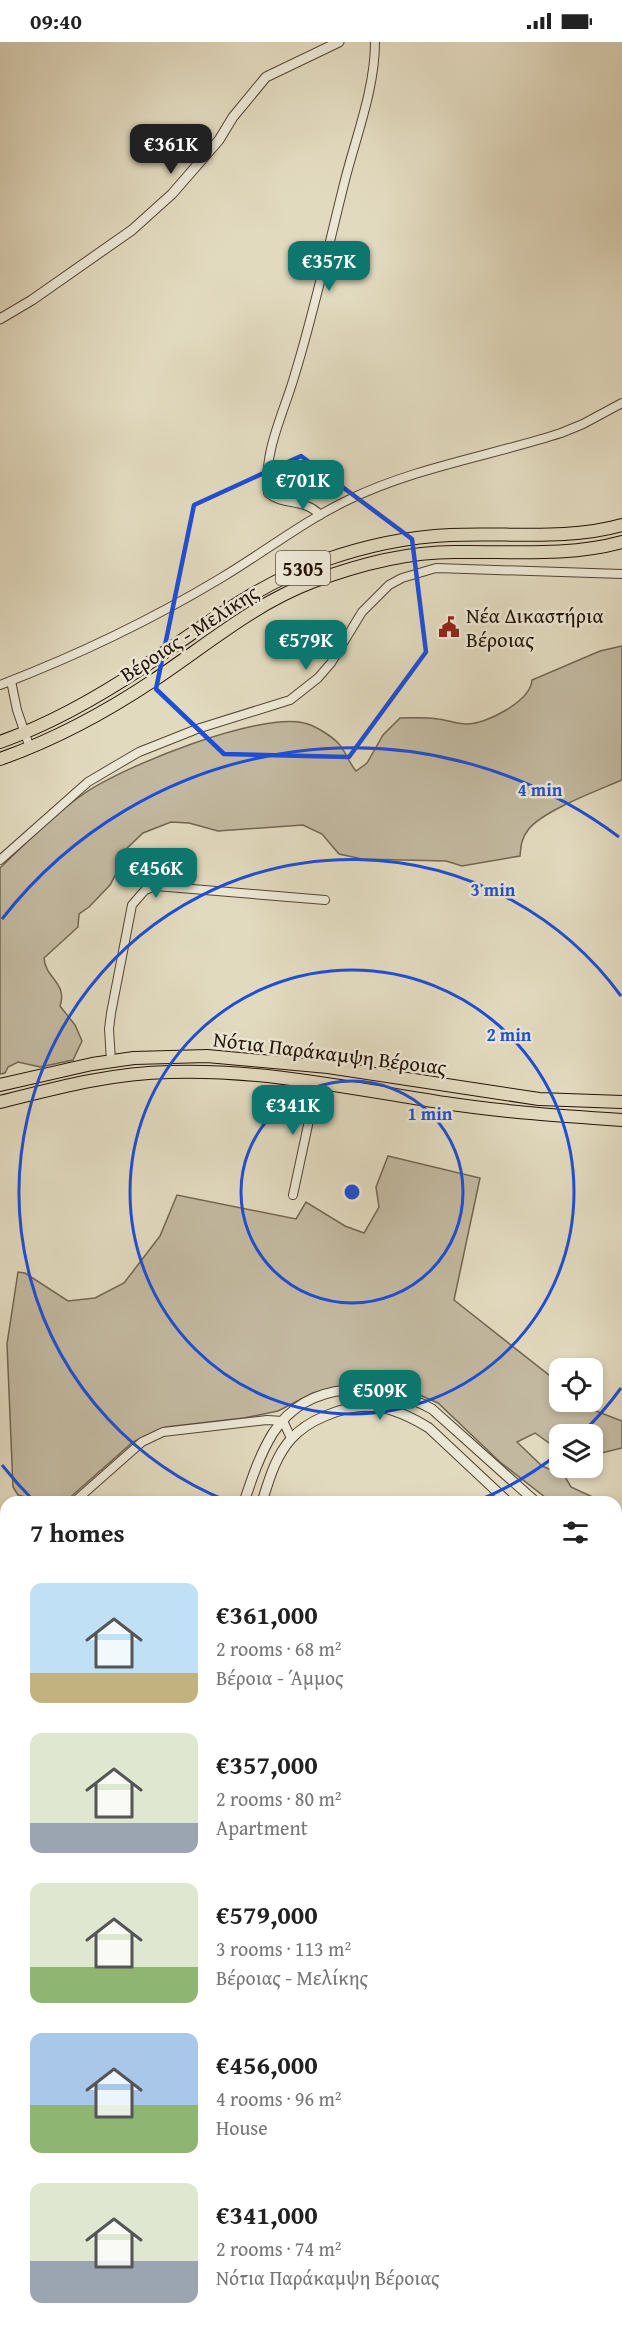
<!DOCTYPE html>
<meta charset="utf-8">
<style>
body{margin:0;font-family:"Gentium Book Plus",serif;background:#f2f2f2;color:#222;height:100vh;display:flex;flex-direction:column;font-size:22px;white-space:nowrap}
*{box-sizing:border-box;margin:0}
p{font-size:20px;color:#767676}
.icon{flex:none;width:33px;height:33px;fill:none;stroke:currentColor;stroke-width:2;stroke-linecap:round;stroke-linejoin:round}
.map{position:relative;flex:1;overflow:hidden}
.drawer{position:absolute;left:0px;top:1454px;width:622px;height:836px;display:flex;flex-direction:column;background:#fff;border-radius:18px 18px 0 0;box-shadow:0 3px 9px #0003}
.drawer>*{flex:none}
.fabs{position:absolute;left:549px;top:1316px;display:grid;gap:12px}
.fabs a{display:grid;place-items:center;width:54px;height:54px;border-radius:12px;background:#fff;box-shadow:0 3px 9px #0003;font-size:30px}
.price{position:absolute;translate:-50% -51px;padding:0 14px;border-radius:12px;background:#0f766e;color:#fff;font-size:20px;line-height:39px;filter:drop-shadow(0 2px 3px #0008)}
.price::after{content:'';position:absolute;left:50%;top:36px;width:18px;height:14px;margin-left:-9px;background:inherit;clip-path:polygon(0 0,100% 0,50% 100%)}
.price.selected{background:#222;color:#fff}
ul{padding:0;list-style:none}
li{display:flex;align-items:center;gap:18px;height:150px;padding:0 30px}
li span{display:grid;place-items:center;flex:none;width:168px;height:120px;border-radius:12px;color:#555}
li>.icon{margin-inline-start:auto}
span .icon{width:72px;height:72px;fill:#fffc;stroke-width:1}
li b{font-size:26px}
h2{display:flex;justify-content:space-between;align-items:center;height:72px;padding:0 30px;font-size:26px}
.status{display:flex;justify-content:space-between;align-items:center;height:42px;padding:0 30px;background:#fff;direction:ltr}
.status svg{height:16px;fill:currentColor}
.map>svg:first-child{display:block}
.green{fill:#c2b89f;stroke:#726552;stroke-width:1.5}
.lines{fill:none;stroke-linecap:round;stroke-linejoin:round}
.minor-casing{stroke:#534433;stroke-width:10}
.tertiary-casing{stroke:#534433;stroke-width:11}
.primary-casing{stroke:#231204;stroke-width:14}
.minor{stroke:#ece7d5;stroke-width:8}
.tertiary{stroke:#ece7d5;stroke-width:9}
.primary{stroke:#e2dabf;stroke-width:12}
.marked{fill:none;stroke:#1d4ed8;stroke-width:4.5;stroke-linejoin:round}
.ring{fill:none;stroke:#1d4ed8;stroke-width:3}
.labels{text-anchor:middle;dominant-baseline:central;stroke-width:5;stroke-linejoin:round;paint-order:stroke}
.shield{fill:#ece7d5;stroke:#5f5243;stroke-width:1.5}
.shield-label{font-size:20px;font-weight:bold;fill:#231204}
.poi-label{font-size:21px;fill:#231204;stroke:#ece7d5;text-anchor:start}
.street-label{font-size:21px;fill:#231204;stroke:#ece7d5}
.centre{fill:#1d4ed8;stroke:#ece7d5;stroke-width:3}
.ring-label{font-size:18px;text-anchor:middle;font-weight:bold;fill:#1d4ed8;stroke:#ece7d5;stroke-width:5;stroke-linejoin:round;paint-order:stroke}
</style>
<div class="status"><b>09:40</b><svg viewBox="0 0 49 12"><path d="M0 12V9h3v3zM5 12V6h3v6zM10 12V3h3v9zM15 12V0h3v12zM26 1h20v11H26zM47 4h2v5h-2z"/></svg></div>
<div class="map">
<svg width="622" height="2288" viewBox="0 0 622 2288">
<rect width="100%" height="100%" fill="#e2dabf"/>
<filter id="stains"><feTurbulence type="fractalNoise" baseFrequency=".00333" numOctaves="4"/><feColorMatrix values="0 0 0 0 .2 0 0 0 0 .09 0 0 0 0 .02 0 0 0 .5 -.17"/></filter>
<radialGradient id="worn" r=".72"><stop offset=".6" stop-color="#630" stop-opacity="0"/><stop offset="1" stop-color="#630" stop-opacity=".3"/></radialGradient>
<g class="green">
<path d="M622,604v134c-23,10 -80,31 -94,50 -7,9 -7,16 -8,26l-58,10 -16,-5 -84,-2 -23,-5 -17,-20 -19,-9 -85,6 -29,-8 -18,-1 -28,11 -21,20 -4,17 -8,15 -21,22 -10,7 -1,13 -34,31c1,20 24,25 16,48l15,19 7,16 -9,19 -33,7 -22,-5 -10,5 -3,6 -5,1v-206c27,-26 54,-54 85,-75 39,-27 174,-81 219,-70 10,2 28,13 35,21 7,8 10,19 17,27l11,-8 16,-28 17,-17c13,0 26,-1 38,1 9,1 19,5 28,5 19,1 65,-23 66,-44l68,-29z"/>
<polygon points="388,1114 480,1136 454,1258 559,1341 560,1359 583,1359 596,1369 622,1379 622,1406 593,1413 592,1392 560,1392 559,1408 535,1391 517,1400 542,1424 564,1433 571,1445 601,1459 550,1459 500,1420 438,1361 415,1351 381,1341 343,1343 313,1351 278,1369 244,1376 166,1385 133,1400 66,1459 40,1459 18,1453 13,1445 7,1302 18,1230 25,1231 68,1259 95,1256 124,1241 160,1194 177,1153 296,1177 306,1160 345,1184 364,1191 379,1165 376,1145"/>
<polygon points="622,2082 622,2182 617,2181 616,2085"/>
<polygon points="6,2131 6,2283 225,2283 211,2288 0,2288 0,2134"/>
</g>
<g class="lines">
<defs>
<g id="minor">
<path d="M320,473c-15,-17 -37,-9 -52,-22 -5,-42 16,-80 27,-119 19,-62 33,-126 49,-190 11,-45 31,-94 31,-142"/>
<polyline points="11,639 17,668 30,706"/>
<path d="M0,643c76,-29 151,-65 221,-107 42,-25 83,-57 127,-78 68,-33 142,-44 213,-67l22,-9 39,-21"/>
<polyline points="0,818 88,740 115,724 139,710 197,687 290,658 318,636 331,621 362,570 389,543 402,536 436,526 622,532"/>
<polyline points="111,1019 109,987 111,971 132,863 145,848 156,844 325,858"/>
<polyline points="293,1153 317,1041"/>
<polyline points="74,1460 142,1400 163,1390 267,1378 283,1379 291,1396"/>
<polyline points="0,1476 6,1476"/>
<polyline points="616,1549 622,1545"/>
<polyline points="0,1839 6,1840"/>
</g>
<g id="tertiary">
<polyline points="0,277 32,258 132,188 172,152 219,98 233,75 266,35 339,0"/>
<path d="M244,1460c8,-24 16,-48 29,-69 36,-55 108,-52 159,-24l104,93"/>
<path d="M262,1460c7,-22 13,-45 29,-63 8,-9 22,-18 34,-23 40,-17 67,-11 104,12l79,74"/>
<polyline points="616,1514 622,1516"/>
<polyline points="616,1533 622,1534"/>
</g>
<g id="primary">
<path d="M0,700c51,-18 100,-46 145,-76 58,-40 113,-82 180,-106 40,-14 82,-23 125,-25 58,-3 115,6 172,-10"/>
<path d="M0,717c54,-19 106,-47 154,-79 51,-34 100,-76 158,-98 45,-17 94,-30 142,-30 56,-1 114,5 168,-10"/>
<polyline points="0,1043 92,1022 134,1016 207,1014 328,1025 539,1057 622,1060"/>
<path d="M0,1060c56,-14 111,-29 170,-30 92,-3 185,17 275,31 59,9 118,13 177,17"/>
<polyline points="616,1873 622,1871"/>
<polyline points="0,1962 6,1963"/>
</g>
</defs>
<use href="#minor" class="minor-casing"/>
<use href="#tertiary" class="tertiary-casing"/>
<use href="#primary" class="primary-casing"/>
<use href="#minor" class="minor"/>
<use href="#tertiary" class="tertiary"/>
<use href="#primary" class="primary"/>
</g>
<path class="marked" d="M301,414l111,83 14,113 -77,105 -125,-3 -68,-65 38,-184z"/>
<g class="ring">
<circle cx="352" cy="1150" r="111"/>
<circle cx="352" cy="1150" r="222"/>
<path d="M621 1346A333 333 0 0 1 581 1392M559 1411A333 333 0 0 1 477 1459M227 1459A333 333 0 1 1 621 954"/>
<path d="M33 1458A444 444 0 0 1 2 1423M2 877A444 444 0 0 1 619 795"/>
</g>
<defs>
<symbol id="civic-bare" viewBox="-9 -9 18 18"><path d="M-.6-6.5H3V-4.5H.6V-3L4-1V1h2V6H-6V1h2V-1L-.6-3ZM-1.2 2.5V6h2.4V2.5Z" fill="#8f2418" stroke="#ece7d5" stroke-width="2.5" paint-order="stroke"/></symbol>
</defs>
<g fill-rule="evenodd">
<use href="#civic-bare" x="434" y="570" width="30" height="30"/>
</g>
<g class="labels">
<rect class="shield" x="276" y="509" width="54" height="34" rx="4.5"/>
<g class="shield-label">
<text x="303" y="526">5305</text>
</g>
<g class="poi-label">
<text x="466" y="573">Νέα Δικαστήρια<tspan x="466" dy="24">Βέροιας</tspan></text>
</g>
<g class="street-label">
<text transform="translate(189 591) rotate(-33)">Βέροιας - Μελίκης</text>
<text transform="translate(330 1011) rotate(7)">Νότια Παράκαμψη Βέροιας</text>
</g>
</g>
<circle cx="352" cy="1150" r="9" class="centre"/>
<g class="ring-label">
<text x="540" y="754">4 min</text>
<text x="493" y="854">3 min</text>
<text x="509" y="999">2 min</text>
<text x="430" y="1078">1 min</text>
</g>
<rect width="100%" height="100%" filter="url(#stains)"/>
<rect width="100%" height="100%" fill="url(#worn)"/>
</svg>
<div class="fabs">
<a><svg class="icon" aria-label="locate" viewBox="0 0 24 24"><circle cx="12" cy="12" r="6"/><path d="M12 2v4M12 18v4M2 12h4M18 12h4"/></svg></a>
<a><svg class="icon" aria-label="layers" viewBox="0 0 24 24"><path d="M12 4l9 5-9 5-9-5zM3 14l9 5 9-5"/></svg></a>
</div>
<b class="price selected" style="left:171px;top:133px">€361K</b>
<b class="price" style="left:329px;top:250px">€357K</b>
<b class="price" style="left:303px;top:469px">€701K</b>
<b class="price" style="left:306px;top:629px">€579K</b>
<b class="price" style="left:156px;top:857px">€456K</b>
<b class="price" style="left:293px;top:1094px">€341K</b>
<b class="price" style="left:380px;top:1379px">€509K</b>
<section class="drawer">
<h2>7 homes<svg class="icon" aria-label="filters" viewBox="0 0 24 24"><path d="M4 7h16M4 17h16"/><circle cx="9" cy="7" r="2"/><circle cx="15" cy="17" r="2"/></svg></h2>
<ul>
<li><span style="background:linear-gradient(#bfe0f5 75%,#c2b280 0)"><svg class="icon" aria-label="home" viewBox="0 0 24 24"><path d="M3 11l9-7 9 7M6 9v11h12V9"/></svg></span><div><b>€361,000</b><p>2 rooms · 68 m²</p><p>Βέροια - Άμμος</p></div></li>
<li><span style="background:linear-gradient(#dfe7d0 75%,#9aa5b1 0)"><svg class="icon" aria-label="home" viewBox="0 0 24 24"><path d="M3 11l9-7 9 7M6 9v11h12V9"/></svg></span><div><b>€357,000</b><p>2 rooms · 80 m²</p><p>Apartment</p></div></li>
<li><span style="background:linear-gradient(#dfe7d0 70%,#8fb573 0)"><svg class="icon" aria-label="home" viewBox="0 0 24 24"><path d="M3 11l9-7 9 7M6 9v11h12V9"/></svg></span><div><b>€579,000</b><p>3 rooms · 113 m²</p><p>Βέροιας - Μελίκης</p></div></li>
<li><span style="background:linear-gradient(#a9c7e8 60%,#8fb573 0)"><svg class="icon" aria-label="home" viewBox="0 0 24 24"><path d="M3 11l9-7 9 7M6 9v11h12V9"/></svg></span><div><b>€456,000</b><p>4 rooms · 96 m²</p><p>House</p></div></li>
<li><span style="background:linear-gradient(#dfe7d0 65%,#9aa5b1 0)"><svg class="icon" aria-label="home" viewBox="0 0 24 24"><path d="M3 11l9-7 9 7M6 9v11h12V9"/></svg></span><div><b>€341,000</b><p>2 rooms · 74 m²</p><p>Νότια Παράκαμψη Βέροιας</p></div></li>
</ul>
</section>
</div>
